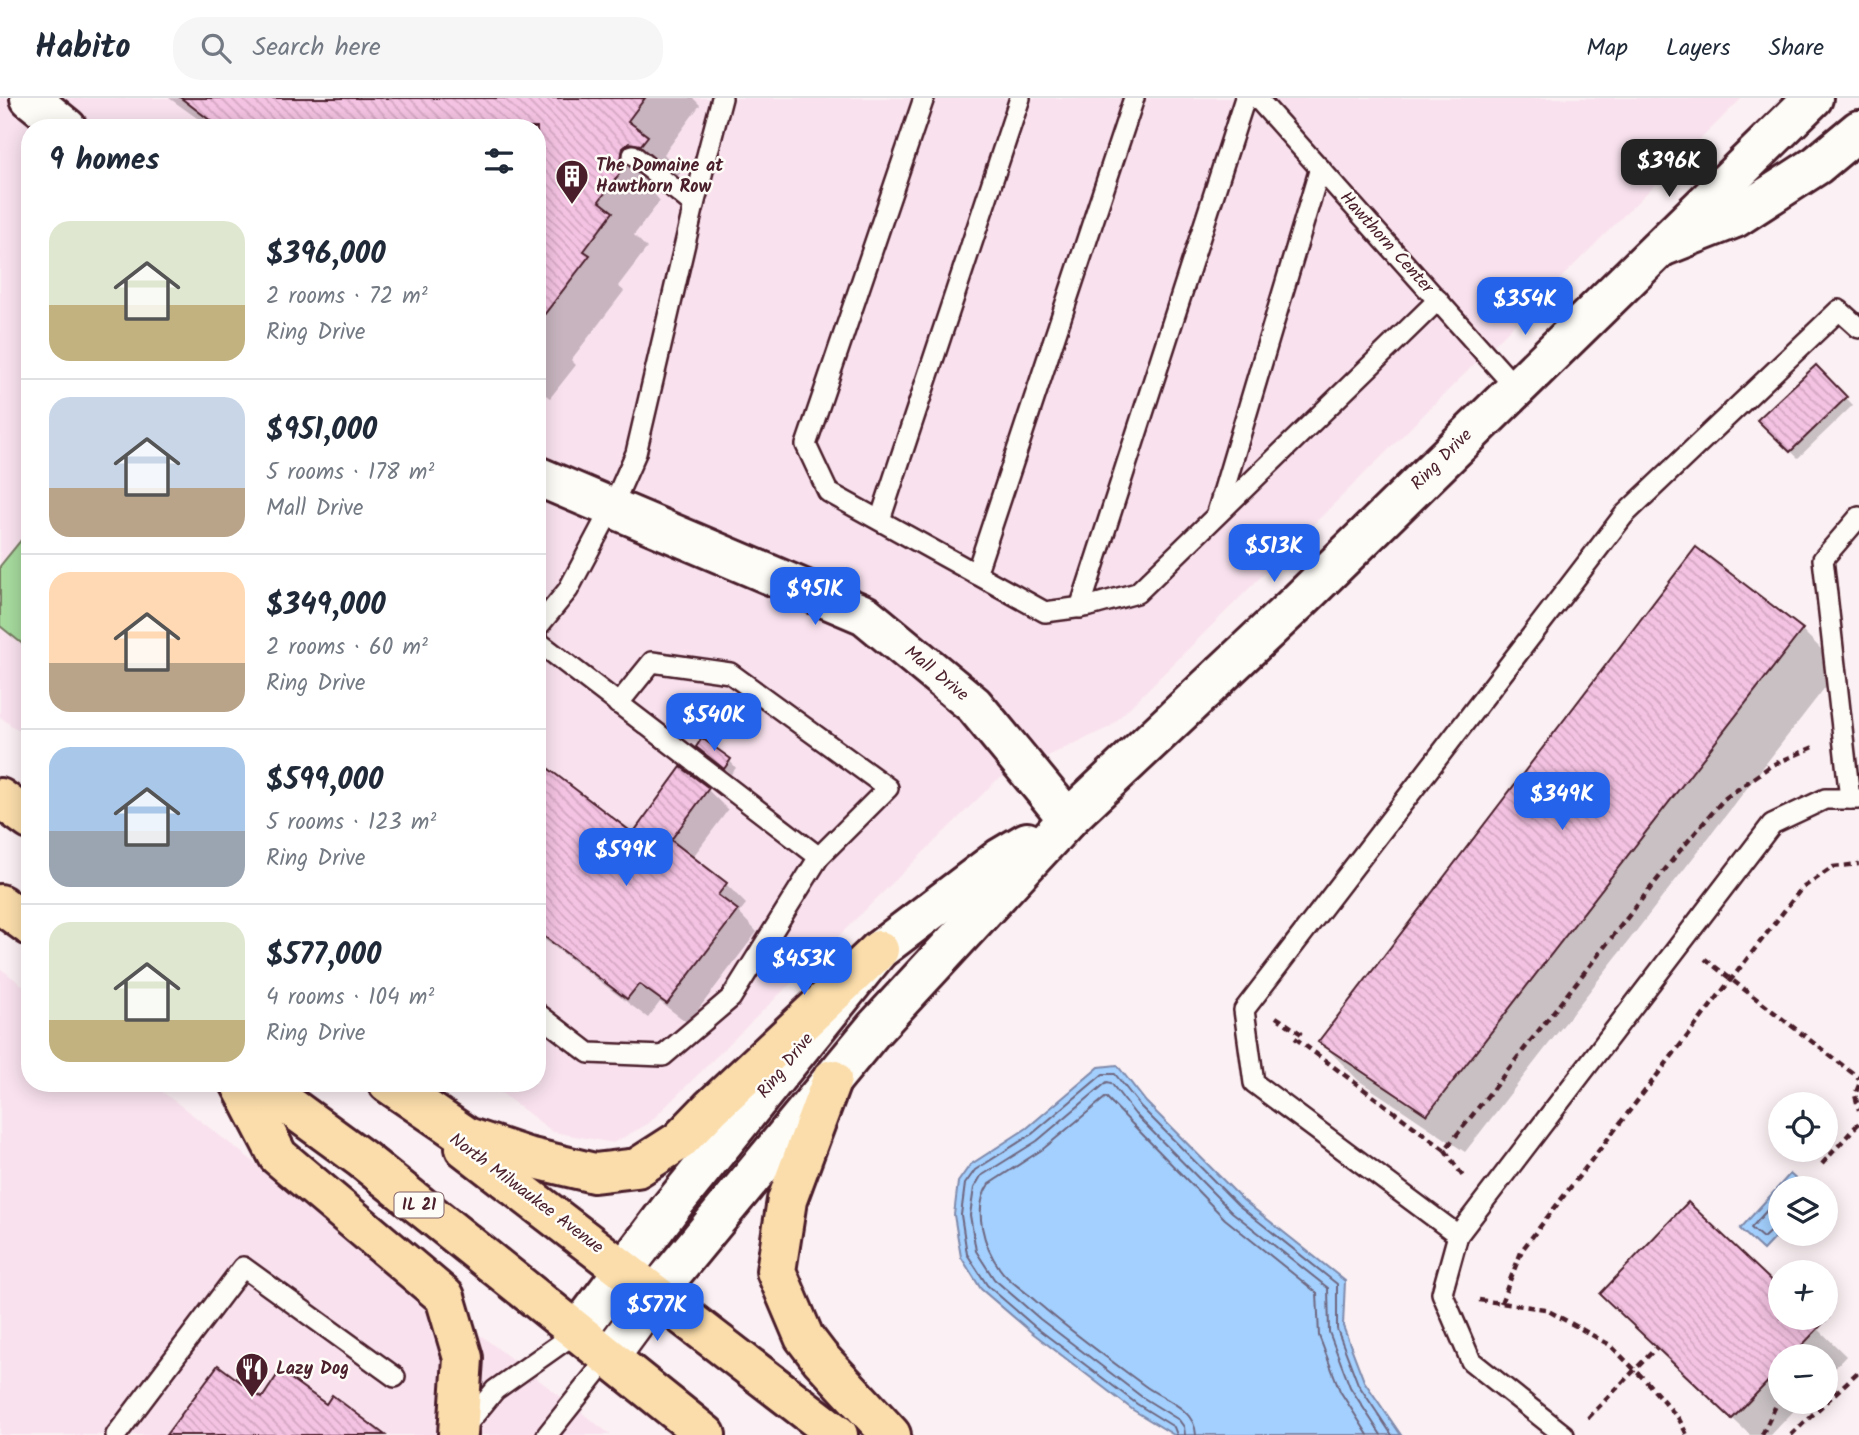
<!DOCTYPE html>
<meta charset="utf-8">
<style>
body{margin:0;font-family:Kalam,sans-serif;background:#f6f6f7;color:#1f2937;height:100vh;display:flex;flex-direction:column;font-size:26px;white-space:nowrap}
*{box-sizing:border-box;margin:0}
p{font-size:23px;color:#747a83}
.icon{flex:none;width:38px;height:38px;fill:none;stroke:currentColor;stroke-width:2;stroke-linecap:round;stroke-linejoin:round}
.map{position:relative;flex:1;overflow:hidden}
.details{position:absolute;left:21px;top:21px;width:525px;height:973px;display:flex;flex-direction:column;background:#fff;border-radius:28px;box-shadow:0 4px 18px #0003}
.details>*{flex:none}
.controls{position:absolute;left:1768px;top:994px;display:grid;gap:14px}
.controls a{display:grid;place-items:center;width:70px;height:70px;border-radius:50%;background:#fff;box-shadow:0 4px 18px #0003;font-size:35px}
.price{position:absolute;translate:-50% -60px;padding:0 16px;border-radius:14px;background:#2563eb;color:#fff;font-size:23px;line-height:46px;filter:drop-shadow(0 2px 4px #0008)}
.price::after{content:'';position:absolute;left:50%;top:42px;width:21px;height:16px;margin-left:-10px;background:inherit;clip-path:polygon(0 0,100% 0,50% 100%)}
.price.selected{background:#222;color:#fff}
ul{padding:0;list-style:none}
li{display:flex;align-items:center;gap:21px;height:175px;padding:0 28px}
li+li{border-top:2px solid #e0e1e3}
li span{display:grid;place-items:center;flex:none;width:196px;height:140px;border-radius:21px;color:#555}
li>.icon{margin-inline-start:auto}
span .icon{width:84px;height:84px;fill:#fffc;stroke-width:1}
li b{font-size:30px}
h2{display:flex;justify-content:space-between;align-items:center;height:84px;padding:0 28px;font-size:30px}
header{display:flex;align-items:center;gap:42px;box-sizing:border-box;height:98px;padding:0 35px;background:#fff;border-bottom:2px solid #e0e1e3}
header strong{font-size:33px}
nav{display:flex;gap:38px;margin-inline-start:auto;font-size:24px}
.search{width:490px;height:63px;background:#f6f6f7;display:flex;align-items:center;gap:18px;box-sizing:border-box;padding:0 24px;border-radius:28px;color:#747a83;font-size:26px}
.map>svg:first-child{display:block}
.built{fill:#f9e2ee}
.green{fill:#a6da9d;stroke:#787c64;stroke-width:2}
.water{fill:#a3d0fe;stroke:#7f89aa;stroke-width:2}
.shadow{fill:#0003}
.lines{fill:none;stroke-linecap:round;stroke-linejoin:round}
.shore{stroke:#6e667f;stroke-width:2}
.building{fill:url(#building-back-hatch);stroke:#4a1f2b;stroke-width:2}
.service-casing{stroke:#4a1f2b;stroke-width:24}
.minor-casing{stroke:#4a1f2b;stroke-width:44}
.tertiary-casing{stroke:#4a1f2b;stroke-width:44}
.primary-casing{stroke:#4a1f2b;stroke-width:44}
.path{stroke:#4a1f2b;stroke-width:4.5;stroke-dasharray:7 5;stroke-linecap:butt}
.service{stroke:#fdfcf7;stroke-width:19}
.minor{stroke:#fdfcf7;stroke-width:38}
.tertiary{stroke:#fdfcf7;stroke-width:38}
.primary{stroke:#fbddab;stroke-width:38}
.labels{text-anchor:middle;dominant-baseline:central;stroke-width:5;stroke-linejoin:round;paint-order:stroke}
.shield{fill:#fdfcf7;stroke:#806168;stroke-width:2}
.shield-label{font-size:16px;font-weight:bold;fill:#4a1f2b}
.poi-label{font-size:18px;font-weight:bold;fill:#4a1f2b;stroke:#fdfcf7;text-anchor:start}
.street-label{font-size:18px;fill:#4a1f2b;stroke:#fdfcf7}
</style>
<header>
<strong>Habito</strong>
<div class="search"><svg class="icon" aria-label="search" viewBox="0 0 24 24"><circle cx="10" cy="10" r="6"/><path d="M15 15l6 6"/></svg>Search here</div>
<nav><a>Map</a><a>Layers</a><a>Share</a></nav>
</header>
<div class="map">
<svg width="1859" height="1337" viewBox="0 0 1859 1337">
<defs>
<pattern id="building-back-hatch" width="6" height="6" patternUnits="userSpaceOnUse" patternTransform="scale(1.75)"><rect width="6" height="6" fill="#f4c2e2"/><path d="M-1 5l2 2M0 0l6 6M5-1l2 2" fill="none" stroke="#d3a6c2"/></pattern>
</defs>
<rect width="100%" height="100%" fill="#fbf0f3"/>
<filter id="ink" filterUnits="userSpaceOnUse"><feTurbulence type="fractalNoise" baseFrequency=".0143" numOctaves="2"/><feDisplacementMap in="SourceGraphic" scale="14" xChannelSelector="R" yChannelSelector="G"/><feConvolveMatrix kernelMatrix="1 2 1 2 8 2 1 2 1" color-interpolation-filters="sRGB"/></filter>
<g filter="url(#ink)">
<g class="built">
<polygon points="0,0 1742,0 1110,629 997,682 648,1026 613,1045 553,1034 488,985 537,985 537,30 30,30 30,641 0,619"/>
<polygon points="0,870 30,893 30,985 151,985 611,1337 0,1337"/>
</g>
<polygon class="green" points="30,431 30,552 0,528 0,468"/>
<g class="water">
<polygon points="1117,967 1146,1004 1243,1102 1345,1183 1343,1228 1364,1283 1401,1337 1174,1337 1133,1312 1030,1233 981,1191 961,1159 954,1117 958,1084 970,1067 1027,1030 1099,969"/>
<polygon points="1790,1076 1806,1090 1780,1090 1780,1134 1763,1152 1740,1131"/>
</g>
<g class="shadow">
<polygon points="169,0 693,0 700,7 664,56 681,74 676,81 657,85 655,97 660,103 634,137 647,150 618,188 624,193 571,262 576,267 550,300 537,291 537,30 211,30"/>
<polygon points="1816,269 1853,307 1798,360 1760,323"/>
<polygon points="1802,532 1840,570 1465,1054 1358,982 1321,944"/>
<polygon points="705,656 730,663 736,670 731,676"/>
<polygon points="537,657 558,678 557,679 633,737 681,671 708,692 728,712 692,760 726,786 746,806 739,815 757,834 688,925 660,904 648,920 537,836"/>
<polygon points="1807,1220 1846,1258 1825,1280 1825,1258 1780,1258 1780,1304 1802,1304 1771,1337 1750,1337 1630,1224"/>
</g>
<g class="lines">
<g class="shore">
<polyline points="1780,1098 1751,1130 1763,1140 1774,1130 1780,1129"/>
<polyline points="1177,1337 1174,1329 1137,1306 1034,1228 987,1187 967,1156 961,1117 965,1086 975,1072 1032,1036 1103,976 1115,976 1141,1009 1238,1107 1337,1186 1337,1231 1358,1286 1392,1337"/>
<polyline points="1185,1337 1184,1329 1179,1322 1142,1299 1040,1221 994,1181 976,1153 970,1117 974,1090 981,1078 1037,1043 1107,984 1111,985 1135,1016 1232,1114 1328,1190 1329,1234 1350,1289 1381,1337"/>
<path d="M1196,1337c-1,-27 -32,-35 -51,-49 -39,-29 -78,-57 -114,-89 -10,-9 -24,-17 -31,-28 -16,-22 -28,-60 -11,-85l54,-35 63,-52 119,122 92,74 2,43 21,55 28,44"/>
</g>
</g>
<g class="building">
<polygon points="181,0 645,0 628,23 648,38 641,47 629,45 623,50 621,61 626,67 599,103 613,114 584,153 590,157 537,226 537,30 220,30"/>
<polygon points="1816,267 1847,299 1790,354 1757,322"/>
<polygon points="1696,449 1803,531 1427,1017 1318,944"/>
<polygon points="702,640 731,661 724,671 696,649"/>
<polygon points="537,662 633,735 681,669 709,690 671,742 727,785 718,797 738,812 667,906 639,886 627,901 537,833"/>
<polygon points="1688,1104 1780,1191 1780,1220 1828,1220 1792,1258 1780,1258 1780,1271 1732,1321 1600,1196"/>
<polygon points="218,1267 262,1300 280,1273 326,1306 332,1297 385,1337 166,1337"/>
</g>
<g class="lines">
<defs>
<g id="service">
<polyline points="924,0 806,347 828,394 1045,514 1090,508 1137,495 1438,202"/>
<polyline points="1257,0 1515,289"/>
<polyline points="633,57 694,107"/>
<polyline points="1217,415 1320,70"/>
<polyline points="880,422 1020,0"/>
<polyline points="976,476 1134,0"/>
<polyline points="1080,510 1245,0"/>
<polyline points="537,530 568,492 612,409 636,355 694,107 722,0"/>
<polyline points="537,543 819,759"/>
<polyline points="1850,701 1823,461 1859,419"/>
<polyline points="537,915 589,955 663,958 731,900 819,759 888,690 730,575 652,564 618,606"/>
<polyline points="1458,1137 1254,985 1244,912 1624,417 1839,212 1859,230"/>
<polyline points="463,1331 495,1292 577,1234"/>
<polyline points="116,1337 243,1169 395,1279"/>
<polyline points="547,1337 609,1259"/>
<polyline points="1564,1337 1471,1263 1442,1195 1458,1137 1772,726 1825,701 1859,701"/>
</g>
<polyline id="minor" points="1664,148 1735,120 1817,67 1859,32"/>
<g id="tertiary">
<polyline points="30,0 67,30"/>
<polyline points="537,378 865,517 974,607 1068,721"/>
<polyline points="577,1234 672,1108 879,852 1000,760 1027,744"/>
<polyline points="609,1259 656,1195 874,931 1068,721 1298,504 1813,0"/>
</g>
<g id="primary">
<polyline points="0,700 30,722"/>
<polyline points="0,806 30,828"/>
<polyline points="832,981 787,1102 776,1173 804,1239 820,1260 891,1337"/>
<polyline points="240,985 278,1058 445,1199 463,1260 458,1336"/>
<polyline points="258,985 362,1061 706,1337"/>
<polyline points="388,985 467,1039 527,1059 594,1075 637,1070 679,1043 711,1010 879,852"/>
<polyline points="465,1050 838,1337"/>
</g>
</defs>
<use href="#service" class="service-casing"/>
<use href="#minor" class="minor-casing"/>
<use href="#tertiary" class="tertiary-casing"/>
<use href="#primary" class="primary-casing"/>
<g class="path">
<polyline points="1705,861 1859,980"/>
<polyline points="1276,919 1300,935 1295,940 1445,1052 1678,755 1724,701 1772,667 1816,648"/>
<polyline points="1859,987 1855,997 1859,1012"/>
<polyline points="1445,1052 1464,1080"/>
<polyline points="1822,1066 1859,1025"/>
<polyline points="1479,1202 1545,1211 1610,1247 1645,1282 1679,1321 1687,1337"/>
<polyline points="1501,1205 1522,1152 1801,791 1833,769 1859,766"/>
<polyline points="1779,1271 1780,1272"/>
<polyline points="1810,1304 1816,1313"/>
<polyline points="1588,1320 1656,1250"/>
<polyline points="1762,1337 1780,1299"/>
<polyline points="1791,1337 1859,1273"/>
</g>
<use href="#service" class="service"/>
<use href="#minor" class="minor"/>
<use href="#tertiary" class="tertiary"/>
<use href="#primary" class="primary"/>
</g>
</g>
<defs>
<symbol id="building-pin" viewBox="-11 -11 22 30"><path d="M0 17L-7.5 6A9.5 9.5 0 1 1 7.5 6Z" fill="#4a1f2b" stroke="#fdfcf7"/><path d="M-4-6H4V6H1V3H-1V6H-4ZM-2.5-4.3h1.7v1.8h-1.7ZM.8-4.3h1.7v1.8H.8ZM-2.5-1h1.7V.8h-1.7ZM.8-1h1.7V.8H.8Z" fill="#fff"/></symbol>
<symbol id="restaurant-pin" viewBox="-11 -11 22 30"><path d="M0 17L-7.5 6A9.5 9.5 0 1 1 7.5 6Z" fill="#4a1f2b" stroke="#fdfcf7"/><path d="M-5-6h1v4h1v-4h1v4h1v-4h1v5L-1.5 .5V6h-2V.5L-5-1ZM5-6V6H3V1.5H1.5Q1.5-4 5-6Z" fill="#fff"/></symbol>
</defs>
<g fill-rule="evenodd">
<use href="#building-pin" x="553" y="59" width="38" height="52"/>
<use href="#restaurant-pin" x="233" y="1252" width="38" height="52"/>
</g>
<g class="labels">
<rect class="shield" x="394.5" y="1094.5" width="49" height="25" rx="5"/>
<g class="shield-label">
<text x="419" y="1107">IL 21</text>
</g>
<g class="poi-label">
<text x="596" y="68">The Domaine at<tspan x="596" dy="21">Hawthorn Row</tspan></text>
<text x="276" y="1271">Lazy Dog</text>
</g>
<g class="street-label">
<text transform="translate(1386 145) rotate(48)">Hawthorn Center</text>
<text transform="translate(1442 362) rotate(-45)">Ring Drive</text>
<text transform="translate(936 576) rotate(39)">Mall Drive</text>
<text transform="translate(786 968) rotate(-51)">Ring Drive</text>
<text transform="translate(526 1096) rotate(37)">North Milwaukee Avenue</text>
</g>
</g>
</svg>
<div class="controls">
<a><svg class="icon" aria-label="locate" viewBox="0 0 24 24"><circle cx="12" cy="12" r="6"/><path d="M12 2v4M12 18v4M2 12h4M18 12h4"/></svg></a>
<a><svg class="icon" aria-label="layers" viewBox="0 0 24 24"><path d="M12 4l9 5-9 5-9-5zM3 14l9 5 9-5"/></svg></a>
<a>+</a>
<a>−</a>
</div>
<b class="price selected" style="left:1669px;top:101px">$396K</b>
<b class="price" style="left:1525px;top:239px">$354K</b>
<b class="price" style="left:1274px;top:486px">$513K</b>
<b class="price" style="left:815px;top:529px">$951K</b>
<b class="price" style="left:714px;top:655px">$540K</b>
<b class="price" style="left:1562px;top:734px">$349K</b>
<b class="price" style="left:626px;top:790px">$599K</b>
<b class="price" style="left:804px;top:899px">$453K</b>
<b class="price" style="left:657px;top:1245px">$577K</b>
<section class="details">
<h2>9 homes<svg class="icon" aria-label="filters" viewBox="0 0 24 24"><path d="M4 7h16M4 17h16"/><circle cx="9" cy="7" r="2"/><circle cx="15" cy="17" r="2"/></svg></h2>
<ul>
<li><span style="background:linear-gradient(#dfe7d0 60%,#c2b280 0)"><svg class="icon" aria-label="home" viewBox="0 0 24 24"><path d="M3 11l9-7 9 7M6 9v11h12V9"/></svg></span><div><b>$396,000</b><p>2 rooms · 72 m²</p><p>Ring Drive</p></div></li>
<li><span style="background:linear-gradient(#c9d6e8 65%,#b9a48a 0)"><svg class="icon" aria-label="home" viewBox="0 0 24 24"><path d="M3 11l9-7 9 7M6 9v11h12V9"/></svg></span><div><b>$951,000</b><p>5 rooms · 178 m²</p><p>Mall Drive</p></div></li>
<li><span style="background:linear-gradient(#ffd9b3 65%,#b9a48a 0)"><svg class="icon" aria-label="home" viewBox="0 0 24 24"><path d="M3 11l9-7 9 7M6 9v11h12V9"/></svg></span><div><b>$349,000</b><p>2 rooms · 60 m²</p><p>Ring Drive</p></div></li>
<li><span style="background:linear-gradient(#a9c7e8 60%,#9aa5b1 0)"><svg class="icon" aria-label="home" viewBox="0 0 24 24"><path d="M3 11l9-7 9 7M6 9v11h12V9"/></svg></span><div><b>$599,000</b><p>5 rooms · 123 m²</p><p>Ring Drive</p></div></li>
<li><span style="background:linear-gradient(#dfe7d0 70%,#c2b280 0)"><svg class="icon" aria-label="home" viewBox="0 0 24 24"><path d="M3 11l9-7 9 7M6 9v11h12V9"/></svg></span><div><b>$577,000</b><p>4 rooms · 104 m²</p><p>Ring Drive</p></div></li>
</ul>
</section>
</div>
